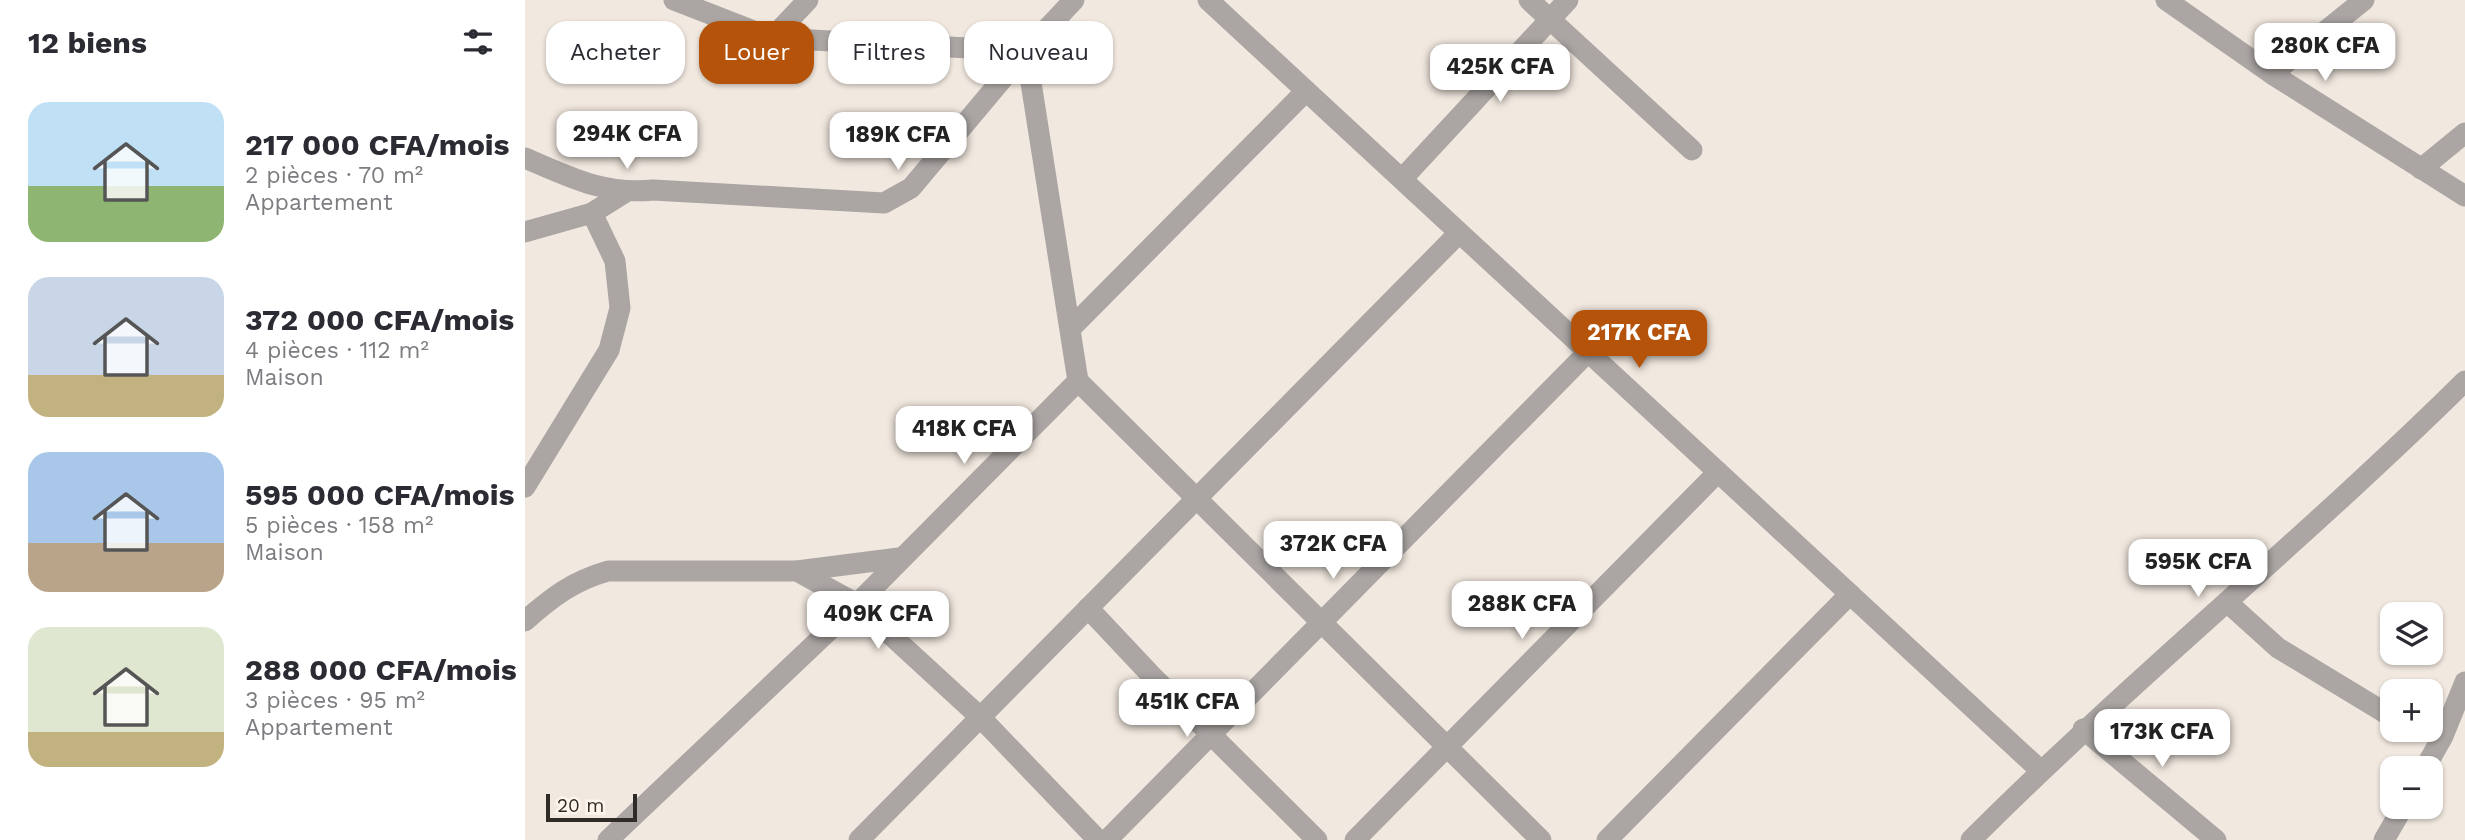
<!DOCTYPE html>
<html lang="fr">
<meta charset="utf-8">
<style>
body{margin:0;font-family:"Work Sans",sans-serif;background:#f2f2f3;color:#2b2b33;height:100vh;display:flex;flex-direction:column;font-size:26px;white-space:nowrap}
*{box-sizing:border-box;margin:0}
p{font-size:23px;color:#7c7c81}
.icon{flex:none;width:38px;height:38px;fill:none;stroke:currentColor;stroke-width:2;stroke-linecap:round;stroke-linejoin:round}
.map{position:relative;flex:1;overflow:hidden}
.panel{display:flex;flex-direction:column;background:#fff;width:525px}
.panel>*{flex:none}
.hud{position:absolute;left:21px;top:21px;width:665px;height:63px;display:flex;gap:14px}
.tools{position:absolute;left:1855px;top:602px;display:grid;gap:14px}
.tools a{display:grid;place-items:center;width:63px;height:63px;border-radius:14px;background:#fff;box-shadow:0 2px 5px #0004;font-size:35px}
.scale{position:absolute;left:21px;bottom:18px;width:91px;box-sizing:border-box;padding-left:7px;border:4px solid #2f2c28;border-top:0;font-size:19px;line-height:24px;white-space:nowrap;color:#2f2c28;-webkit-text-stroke:5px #fef5ec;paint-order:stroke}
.price{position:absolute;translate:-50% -60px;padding:0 16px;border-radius:14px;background:#fff;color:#222;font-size:23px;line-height:46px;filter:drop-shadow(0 2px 4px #0008)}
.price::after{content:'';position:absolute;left:50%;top:42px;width:21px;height:16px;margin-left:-10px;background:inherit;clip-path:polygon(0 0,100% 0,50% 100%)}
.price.on{background:#b45309;color:#fff}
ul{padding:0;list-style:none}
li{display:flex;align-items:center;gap:21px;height:175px;padding:0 28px}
li span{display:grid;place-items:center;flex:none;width:196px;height:140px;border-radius:21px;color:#555}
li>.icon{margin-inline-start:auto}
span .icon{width:84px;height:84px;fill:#fffc;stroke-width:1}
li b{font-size:30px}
h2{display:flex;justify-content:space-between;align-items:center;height:84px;padding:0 28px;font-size:30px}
.tag{padding:0 24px;border-radius:21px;background:#fff;box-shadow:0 2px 5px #0004;font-size:24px;line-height:63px}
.tag.on{background:#b45309;color:#fff}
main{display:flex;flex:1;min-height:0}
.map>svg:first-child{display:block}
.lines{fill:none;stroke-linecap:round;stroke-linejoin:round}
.minor{stroke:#aba6a4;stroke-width:21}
</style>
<main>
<section class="panel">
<h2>12 biens<svg class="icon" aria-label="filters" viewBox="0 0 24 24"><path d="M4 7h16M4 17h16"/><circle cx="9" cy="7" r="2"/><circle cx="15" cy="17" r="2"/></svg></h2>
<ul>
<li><span style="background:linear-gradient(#bfe0f5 60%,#8fb573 0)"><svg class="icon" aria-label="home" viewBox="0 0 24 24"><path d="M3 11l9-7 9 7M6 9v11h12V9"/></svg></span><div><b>217 000 CFA/mois</b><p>2 pièces · 70 m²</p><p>Appartement</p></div></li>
<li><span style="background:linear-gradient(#c9d6e8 70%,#c2b280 0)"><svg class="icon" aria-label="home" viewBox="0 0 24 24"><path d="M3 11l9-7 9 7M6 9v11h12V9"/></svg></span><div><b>372 000 CFA/mois</b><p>4 pièces · 112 m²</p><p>Maison</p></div></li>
<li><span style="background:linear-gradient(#a9c7e8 65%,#b9a48a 0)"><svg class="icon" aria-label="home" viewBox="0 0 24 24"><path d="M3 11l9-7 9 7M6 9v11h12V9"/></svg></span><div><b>595 000 CFA/mois</b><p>5 pièces · 158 m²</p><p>Maison</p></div></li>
<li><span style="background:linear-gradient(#dfe7d0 75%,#c2b280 0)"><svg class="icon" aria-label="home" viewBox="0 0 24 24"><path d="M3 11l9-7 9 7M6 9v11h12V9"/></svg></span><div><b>288 000 CFA/mois</b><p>3 pièces · 95 m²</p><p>Appartement</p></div></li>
</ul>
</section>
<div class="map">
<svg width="1940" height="840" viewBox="0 0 1940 840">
<rect width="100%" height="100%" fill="#f1e8df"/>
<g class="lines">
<g class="minor">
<polyline points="149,0 247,38 501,51"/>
<polyline points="683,0 1515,770"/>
<polyline points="1004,0 1167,150"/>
<polyline points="1641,0 1747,74 1940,196"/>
<polyline points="247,38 283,0"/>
<polyline points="1747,74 1839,0"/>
<path d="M0,158c45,19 78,37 128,32l231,13 27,-15 115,-137 48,-51"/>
<polyline points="1896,169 1940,133"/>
<polyline points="877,179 1043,0"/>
<polyline points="0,232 67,213 99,193"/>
<polyline points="547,327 781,91"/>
<polyline points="553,381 1016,840"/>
<polyline points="0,487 84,350 95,308 90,261 67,213"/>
<polyline points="272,571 374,558"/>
<polyline points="1702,602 1753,648 1867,717"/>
<polyline points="563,608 627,676 792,840"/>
<path d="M0,621c27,-24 48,-40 83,-50h189l60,33 123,113 118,123"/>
<polyline points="1558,729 1691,840"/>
<polyline points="1900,768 1918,736 1940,682"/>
<polyline points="83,840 332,604 553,381 501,51"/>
<polyline points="334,840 934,233"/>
<polyline points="582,840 1063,352"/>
<polyline points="830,840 1193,472"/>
<polyline points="1082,840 1325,594"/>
<path d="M1446,840c159,-159 334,-301 494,-459"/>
<polyline points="1859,840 1878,807"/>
</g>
</g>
</svg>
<div class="tools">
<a><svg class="icon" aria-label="layers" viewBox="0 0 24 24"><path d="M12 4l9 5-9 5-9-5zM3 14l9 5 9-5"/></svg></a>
<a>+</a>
<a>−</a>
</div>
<div class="scale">20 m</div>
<b class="price" style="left:1800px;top:83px">280K CFA</b>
<b class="price" style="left:975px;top:104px">425K CFA</b>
<b class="price" style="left:102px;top:171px">294K CFA</b>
<b class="price" style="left:373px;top:172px">189K CFA</b>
<b class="price on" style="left:1114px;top:370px">217K CFA</b>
<b class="price" style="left:439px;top:466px">418K CFA</b>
<b class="price" style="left:808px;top:581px">372K CFA</b>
<b class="price" style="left:1673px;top:599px">595K CFA</b>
<b class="price" style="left:997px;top:641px">288K CFA</b>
<b class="price" style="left:353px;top:651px">409K CFA</b>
<b class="price" style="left:662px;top:739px">451K CFA</b>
<b class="price" style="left:1637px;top:769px">173K CFA</b>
<div class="hud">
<a class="tag">Acheter</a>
<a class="tag on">Louer</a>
<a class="tag">Filtres</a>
<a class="tag">Nouveau</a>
</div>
</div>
</main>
